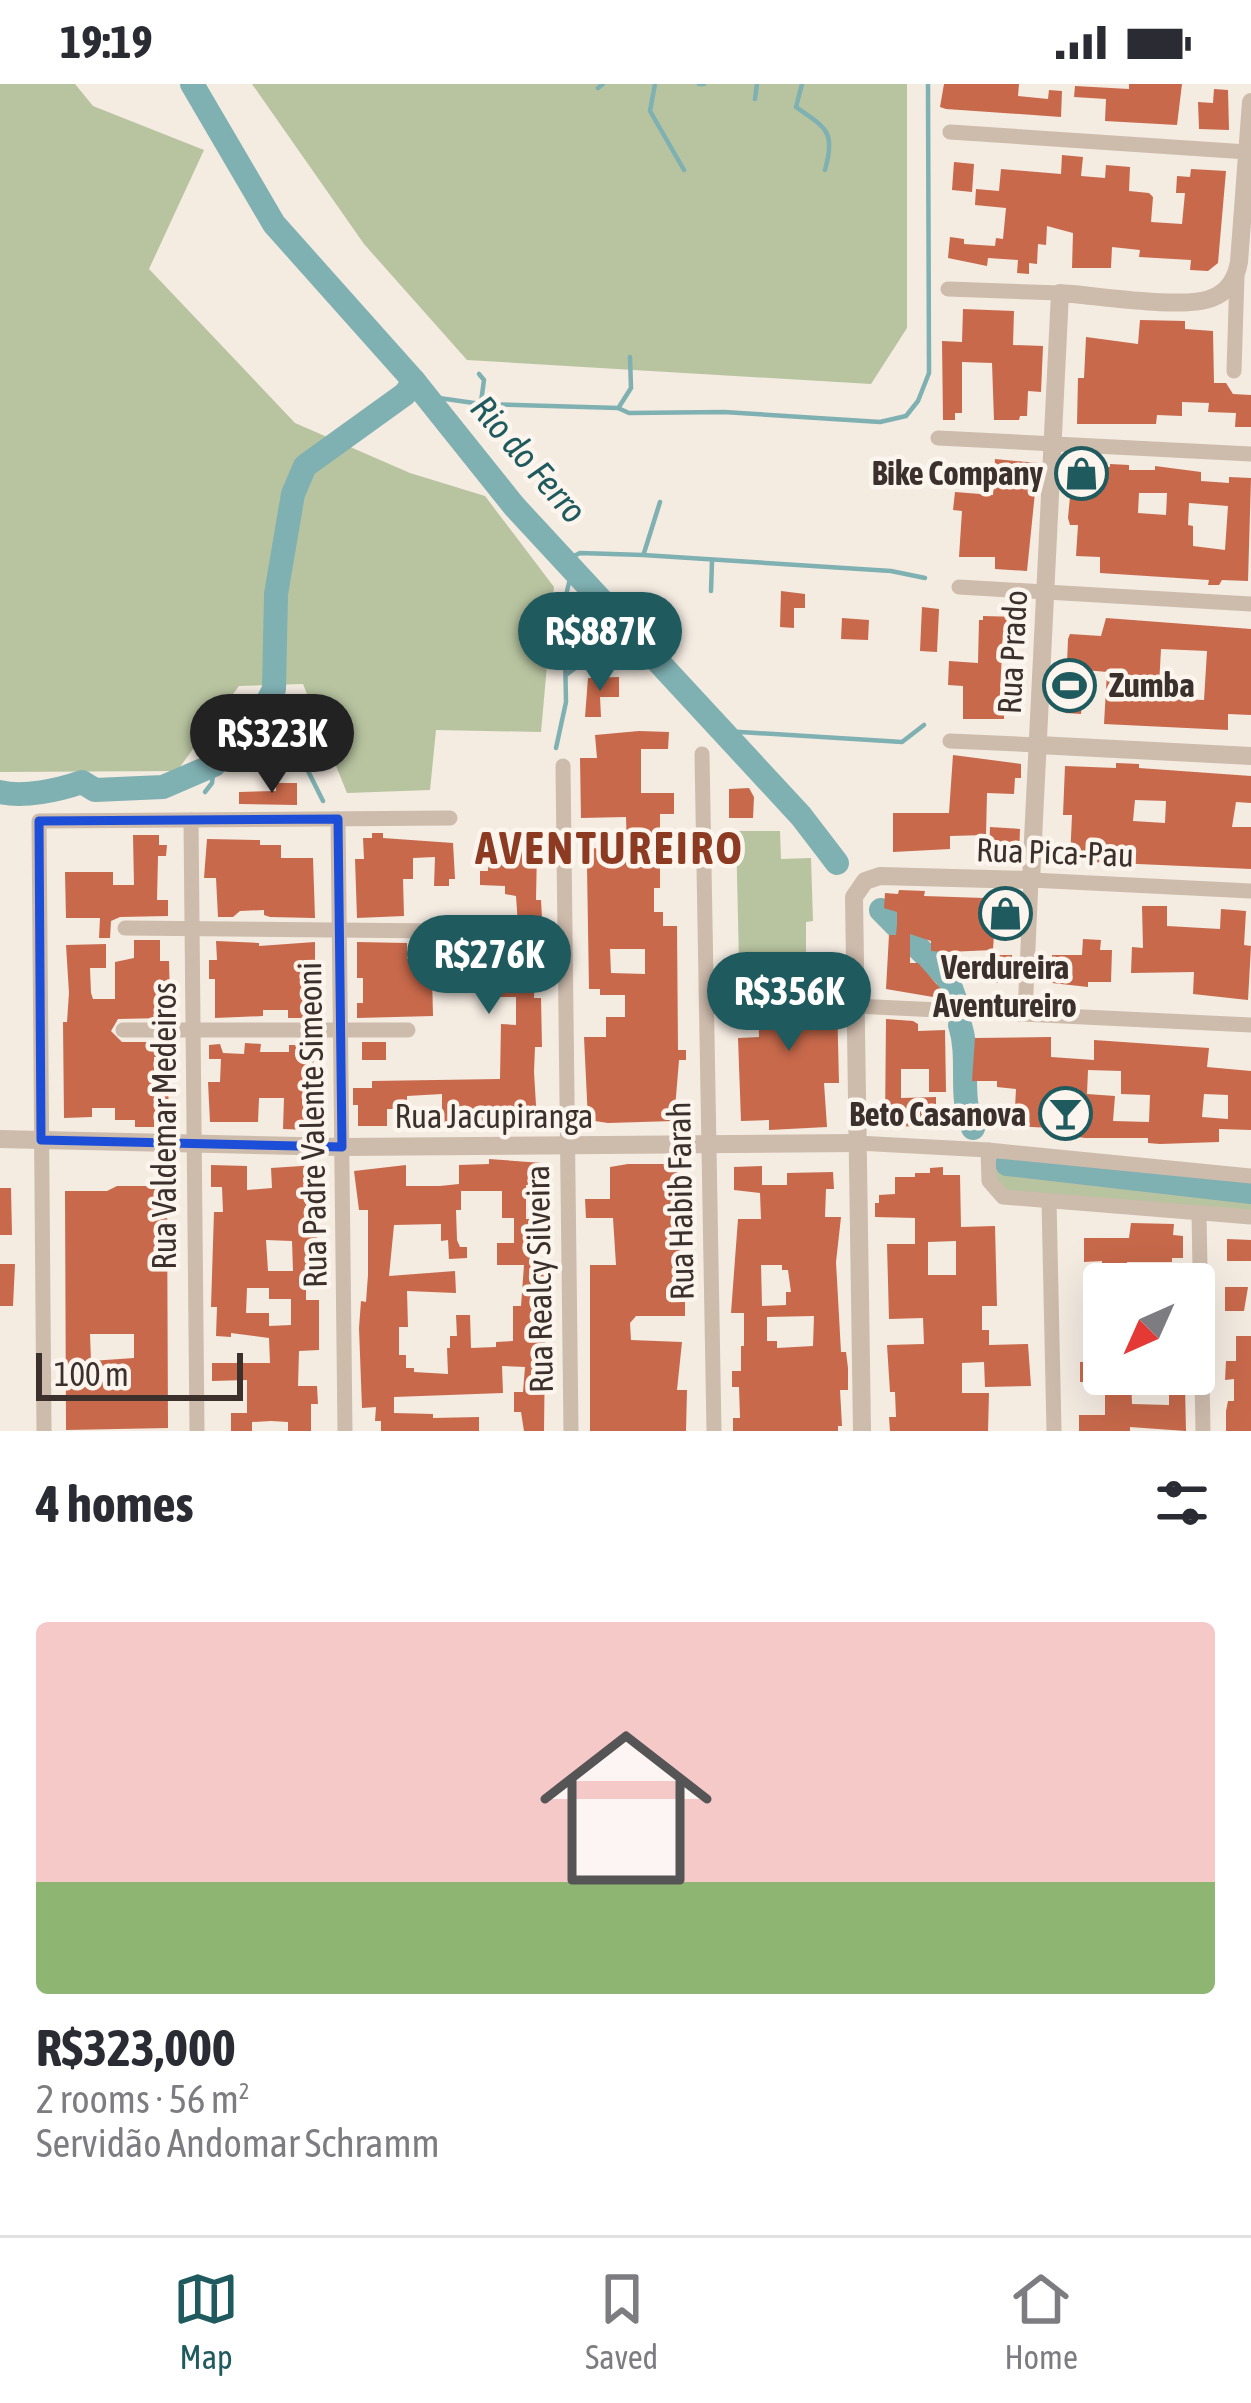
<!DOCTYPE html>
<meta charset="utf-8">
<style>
body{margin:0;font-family:"Asap Condensed",sans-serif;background:#f2f2f3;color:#2b2b33;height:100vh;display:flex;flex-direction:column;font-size:45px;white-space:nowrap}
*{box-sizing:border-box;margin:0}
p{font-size:39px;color:#7c7c81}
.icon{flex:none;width:66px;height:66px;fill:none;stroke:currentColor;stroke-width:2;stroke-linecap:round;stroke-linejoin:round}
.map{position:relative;height:1347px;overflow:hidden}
.panel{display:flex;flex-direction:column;background:#fff;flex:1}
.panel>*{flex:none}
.needle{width:78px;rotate:225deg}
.buttons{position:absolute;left:1083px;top:1179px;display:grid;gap:24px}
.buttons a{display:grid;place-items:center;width:132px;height:132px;border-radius:12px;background:#fff;box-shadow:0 12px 48px #0002;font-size:60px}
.scale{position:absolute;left:36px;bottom:30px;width:207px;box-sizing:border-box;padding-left:12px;border:6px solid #3b302b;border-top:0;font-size:33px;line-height:42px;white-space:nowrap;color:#3b302b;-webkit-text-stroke:9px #fbf5ee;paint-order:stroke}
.price{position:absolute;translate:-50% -102px;padding:0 27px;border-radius:42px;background:#1f5a5e;color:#fff;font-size:39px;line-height:78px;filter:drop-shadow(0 3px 6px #0008)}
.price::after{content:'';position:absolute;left:50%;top:72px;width:36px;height:27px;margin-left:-18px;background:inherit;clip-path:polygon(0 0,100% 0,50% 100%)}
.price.current{background:#222;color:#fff}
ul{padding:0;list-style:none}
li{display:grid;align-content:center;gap:24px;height:636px;padding:0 36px}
li span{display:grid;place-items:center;height:372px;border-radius:12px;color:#555}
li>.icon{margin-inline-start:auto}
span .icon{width:216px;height:216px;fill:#fffc;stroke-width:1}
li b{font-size:51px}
h2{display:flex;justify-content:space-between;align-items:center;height:144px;padding:0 36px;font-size:51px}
.status{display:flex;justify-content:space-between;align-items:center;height:84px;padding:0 60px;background:#fff;direction:ltr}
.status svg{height:33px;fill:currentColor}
.dock{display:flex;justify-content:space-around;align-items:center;height:168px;border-top:3px solid #e1e1e2;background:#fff;font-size:33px;color:#7c7c81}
.dock a{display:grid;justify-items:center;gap:6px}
.dock .current{color:#1f5a5e}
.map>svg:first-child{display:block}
.green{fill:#b8c4a0}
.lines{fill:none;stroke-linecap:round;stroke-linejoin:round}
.stream{stroke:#7fb0b2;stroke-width:4.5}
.river{stroke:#7fb0b2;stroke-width:24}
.building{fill:#c8694b;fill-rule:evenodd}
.minor{stroke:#cdbbac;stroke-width:15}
.tertiary{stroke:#cdbbac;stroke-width:18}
.marked{fill:none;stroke:#1d4ed8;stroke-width:9;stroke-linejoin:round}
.labels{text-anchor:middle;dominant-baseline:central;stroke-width:9;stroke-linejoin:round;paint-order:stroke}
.poi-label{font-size:33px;font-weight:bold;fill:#3b302b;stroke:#fbf5ee;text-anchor:end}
.street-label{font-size:33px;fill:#3b302b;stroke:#fbf5ee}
.water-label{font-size:36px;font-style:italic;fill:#1f5a5e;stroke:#fbf5ee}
.district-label{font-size:45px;font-weight:bold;letter-spacing:3px;fill:#8c3b22;stroke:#fbf5ee}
</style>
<div class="status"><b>19:19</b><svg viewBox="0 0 49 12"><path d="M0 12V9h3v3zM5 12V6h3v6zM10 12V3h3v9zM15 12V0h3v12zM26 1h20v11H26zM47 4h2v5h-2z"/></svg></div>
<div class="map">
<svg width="1251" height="1347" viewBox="0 0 1251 1347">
<rect width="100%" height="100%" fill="#f4ebe1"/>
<g class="green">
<polygon points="0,0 75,0 93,22 204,66 149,185 295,339 410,389 485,412 554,503 541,648 436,646 430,706 347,709 303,600 239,602 177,687 0,688"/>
<polygon points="252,0 907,0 907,244 871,300 467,276 364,160"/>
<polygon points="736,747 780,747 781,775 811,774 813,837 806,838 806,878 739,879"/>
<polygon points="1000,1077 1251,1099 1251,1127 1016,1112 995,1099 994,1082"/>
</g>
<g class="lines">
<g class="stream">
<polyline points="655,0 650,27 684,86"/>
<polyline points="699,0 704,0"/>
<path d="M802,0l-6,23c30,21 40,24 29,63"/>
<polyline points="598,4 603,0"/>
<polyline points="755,15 757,0"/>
<polyline points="479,290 484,296 481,318"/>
<polyline points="425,312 481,320 618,324 629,329 724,328 880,338 906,332 918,317 929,289 928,0"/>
<polyline points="619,323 631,304 630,273"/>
<polyline points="644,469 660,418"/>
<polyline points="564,477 580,469 643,471 891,487 925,494"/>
<polyline points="711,507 712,477"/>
<polyline points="566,591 578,582 615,532"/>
<polyline points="274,605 285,659 307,685 323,717"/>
<polyline points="724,647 902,658 924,641"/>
<polyline points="556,664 566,618 564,519 572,487"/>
<polyline points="205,708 212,699 214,681"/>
</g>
<g class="river">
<polyline points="192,0 274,140 414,297 514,422 801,732 837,779"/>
<path d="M0,708c23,6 59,-2 82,-10l13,8 68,-3 51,-22 47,-51 13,-25 2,-95 17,-100 12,-28 100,-72 9,-13"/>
<polyline points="881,826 947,893 955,915"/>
<path d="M960,941c11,35 -2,70 13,103"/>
<polyline points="1007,1080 1251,1108"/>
</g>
</g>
<g class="building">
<polygon points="944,0 1019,0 1018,12 1048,15 1049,6 1062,7 1061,33 946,25 940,23"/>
<polygon points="1129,0 1182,0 1177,41 1105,37 1106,15 1074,13 1075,2 1129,5"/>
<polygon points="1214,5 1228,6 1229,46 1199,45 1198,18 1213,19"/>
<polygon points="1062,71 1083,73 1081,92 1105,94 1106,81 1130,83 1129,107 1149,109 1153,113 1151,138 1182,140 1185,109 1176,109 1177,92 1190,93 1191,85 1226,87 1218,179 1208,187 1190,186 1191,176 1139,173 1140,166 1112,163 1111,184 1072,184 1073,149 1047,142 1046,161 1038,160 1037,180 1029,179 1029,190 1017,189 1018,176 988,174 987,182 948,174 950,153 964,155 964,160 995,162 996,154 1003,155 1006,124 975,121 976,105 999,107 1001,85 1061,90"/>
<polygon points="954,78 974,80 972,108 952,106"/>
<polygon points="963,225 1014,227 1013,261 1043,262 1041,308 1028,307 1027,332 1020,332 1019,336 994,336 992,279 962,278 962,329 955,329 955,336 943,336 942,257 962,258"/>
<polygon points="1140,236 1185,237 1185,245 1213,247 1214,299 1226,299 1233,310 1251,311 1251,343 1235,343 1236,329 1208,328 1209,319 1182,318 1182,332 1157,331 1156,340 1077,340 1078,294 1084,294 1086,253 1138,260"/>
<polygon points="995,375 1038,379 1027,487 995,485 995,473 959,473 962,427 953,426 955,408 993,411"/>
<path d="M1110,380l19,1v5h26v-4l46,6v9l28,2v-6l22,1 -3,103 -26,-1 -3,5h-11l1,-5 -109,-7v-16l-24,-1 2,-31h-8l-2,-7 5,-53 37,2zM1139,409h28l-1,22 -28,-2zM1189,419l39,3 -3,44 -32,-4v-20l-5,-1z"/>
<polygon points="781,507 805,510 805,524 794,524 794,544 780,543"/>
<polygon points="922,523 939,525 937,568 920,567"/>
<polygon points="983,532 1018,533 1017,549 1003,548 1000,609 1004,609 1004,635 963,635 963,602 948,601 949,577 978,579 979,536 983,536"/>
<polygon points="842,534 869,536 868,556 841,555"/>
<path d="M1106,534l145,11v86l-23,-1v16l-124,-6 3,-52 -22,-2 -4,44 -16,-1 3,-74 2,-5 31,2zM1161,565l46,2 -3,49 -27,-1 1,-12 -19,-1z"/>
<polygon points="619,593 619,613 600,613 601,633 585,633 588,594"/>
<path d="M639,647l30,1 -1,17h-27v44h33v21h-14v74h-6v24h9v14h14l1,124h8v10h-7l-5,61 -66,2 -20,-3 -4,-83h22v-20h19v-22h-25v-6h-11l-2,-123h-8v-18l48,1 -1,-32 -45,1 -1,-60h17l-2,-23zM610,865h35v25l-34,-1z"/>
<polygon points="953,671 1021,680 1021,694 1015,694 1014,710 987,709 986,751 950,752 950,765 893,768 893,729 949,729"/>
<path d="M1116,679l23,1v4l112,8v27l-15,-1 -4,25h19v42l-181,-8 2,-46h-9l2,-49 51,2zM1135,716l31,1 -1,22 -32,-2z"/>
<polygon points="276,699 297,699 297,721 239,720 239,708 276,707"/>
<polygon points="749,704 754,713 753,734 729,734 729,705"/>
<polygon points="990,743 1020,745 1019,770 989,771"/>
<polygon points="372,749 383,749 383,754 453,759 455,795 449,795 449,802 434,802 435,773 413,774 413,795 403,795 404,832 357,834 355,775 364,775 363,754 372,754"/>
<polygon points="133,751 159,751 159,761 167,761 166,772 158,772 157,816 168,816 168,832 120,833 111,837 110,854 99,854 100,834 66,834 65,788 113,788 113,801 134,801"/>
<polygon points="207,755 260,756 260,761 281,761 281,774 313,774 315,834 270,833 264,831 264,826 240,827 233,833 218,833 216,794 204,794"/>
<polygon points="489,762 537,764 536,816 541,816 542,834 538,863 526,863 525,890 535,891 534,914 541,914 542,963 535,963 534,988 537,1038 442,1041 442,1010 407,1012 407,1025 387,1025 387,1042 358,1042 358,1021 353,1021 353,1004 372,1004 372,997 500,995 501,940 516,941 516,913 488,913 494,863 479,863 479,840 518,841 516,812 505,810 505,802 480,801 480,787 488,787"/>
<polygon points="899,806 925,807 924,812 1014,815 1012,850 994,850 993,866 947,868 931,867 931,857 910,850 910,879 918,879 940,904 939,914 886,905 889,851 896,851 897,840 897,828 884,824 885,809 898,810"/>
<polygon points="1142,822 1167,822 1167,842 1220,845 1221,825 1246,827 1244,861 1251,862 1248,916 1193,910 1194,888 1131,889 1132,863 1143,864"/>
<polygon points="1083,855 1101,856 1100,866 1112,866 1111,898 1088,898 1088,903 1052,899 1052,871 1082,871"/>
<polygon points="134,856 160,856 160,877 169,877 170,916 174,916 174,928 164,928 164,934 118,935 111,947 122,958 168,958 168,973 154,973 154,996 168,996 169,1035 154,1035 154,1043 135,1043 135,1036 115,1036 115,1024 92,1024 92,1033 64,1034 63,938 67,938 69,909 66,861 106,860 106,884 90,884 91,909 93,915 115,915 115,878 134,874"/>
<polygon points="216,857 259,859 259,862 315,858 315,894 306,894 306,921 316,921 316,934 288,934 288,926 263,926 263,932 215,934 215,895 209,895 209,876 217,876"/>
<polygon points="357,858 407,859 407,875 444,876 444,865 460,866 457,893 432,892 433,932 357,934 357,919 363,919 363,894 357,894"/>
<rect x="988" y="871" width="24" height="28"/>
<polygon points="809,885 810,916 837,915 839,999 824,999 827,1043 769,1046 769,1036 741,1037 738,954 759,953 757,886"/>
<polygon points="886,935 913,937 918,940 918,947 945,946 946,1008 929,1008 929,985 901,985 901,1014 936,1013 936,1044 885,1041"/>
<path d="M1051,953v20l43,3v-20l115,8 -2,19 44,4v59l-32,-1v13l-59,2 -12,-1v-5h-63l-36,-5v-5l-35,-2 2,-37 -19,-2v-6h-25l3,-43zM1088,986l33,1v23l29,1 -1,27 -36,-1 2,-25 -28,-2zM1204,1010l24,1v24l-26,-2z"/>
<rect x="362" y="958" width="24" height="18"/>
<polygon points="245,959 261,960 260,968 289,968 289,961 315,961 312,996 316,996 317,1021 322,1021 322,1036 310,1036 311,1046 283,1045 284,1014 259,1014 258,1038 210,1038 208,998 220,998 221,975 209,975 209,961 220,960 223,969 244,970"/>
<path d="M489,1075l53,4 1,22h-17v34h16l3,7v16h-8v24h9l-2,165h-20l-3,-19h-7v-20h9l2,-25 -23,-1 1,27 -109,4v16l39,1v4l46,-1v14h-98v-10h-6l1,-14 -14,1 -3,-80 2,-27 5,1 2,-27v-65h-9l-5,-39 52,-6v21h34l19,-2v-19l30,-1zM461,1107h41v27h12v25h-17v22h27l-3,41h-8v35l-17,1v5l-25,1 -1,-33h-14l1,21h-7v12h-3l1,26 -34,-2v-4h-8v-13h-7v-28h9l-1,-36 49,2 -1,-22 -66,5 5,-51 47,-1v17l7,-1 1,19 18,-1v-11h-7l-3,-7 -1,-30h5z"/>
<polygon points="628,1080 681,1080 681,1105 672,1105 671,1134 681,1134 679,1185 681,1208 685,1208 685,1232 636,1232 630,1239 631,1256 682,1258 677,1306 687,1306 686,1347 590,1347 590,1181 616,1181 613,1134 586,1134 585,1115 610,1115 610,1083"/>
<path d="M211,1081l36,1v24l25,-2 -1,-20 46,-3 1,23h-12l1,30h10v49h-11v33h13v50l-20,1 -1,35h19l1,18h-7v27h-23v-9l-17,-1 -19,1v9h-21v-18h16v-33l-35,1v-18h58l-1,-25 -38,-5v4l-15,-1 1,-29h-6l3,-95h9l-1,-25h-11zM266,1156l26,1 1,30h-25zM247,1204h22v11h22v26l-22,1v-13h-23z"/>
<path d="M762,1082v19h25v-12l46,-1 1,17h-8l-1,28h16l-5,45 5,90h5l2,16v22h-8l2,36h-4v5h-105v-13h7l-1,-31h-7v-16h9v-25h3v-33h-13l7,-94h23l-1,-26 -26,-3v-23zM761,1181h21v5h6l3,22h-5v13l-24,1zM814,1232l-1,30 -36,2v-7h-10v-24z"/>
<path d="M943,1083v8h17l1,52 34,-1 2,80h-15v24h7v15l39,-1 3,42 -46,1 -1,-25 -22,1v30h27l-1,38h-98l-1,-14h7l-1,-25h-5l-3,-47 37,-1 -1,-26 -34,1 -2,-75h28v-26l-40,-1v-14h4v-8l16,-1v-17h20v-4h15v-5zM956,1157v34h-28v-33z"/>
<path d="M117,1102h50l1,242 -102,2 -1,-239h42zM90,1250h44v24l-43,3z"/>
<polygon points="0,1104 11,1104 12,1151 0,1151"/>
<polygon points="1131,1139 1174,1140 1173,1151 1183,1152 1183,1174 1172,1174 1172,1178 1127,1178 1128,1197 1102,1198 1102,1177 1084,1178 1084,1154 1129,1154"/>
<polygon points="1227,1155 1251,1156 1251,1177 1227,1177"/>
<polygon points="0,1180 15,1180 13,1222 0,1222"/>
<polygon points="1225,1203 1248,1203 1244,1227 1225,1227"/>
<polygon points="1236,1252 1251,1252 1251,1347 1226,1347 1226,1327 1228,1317 1234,1317 1234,1295 1225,1296 1226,1277 1236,1277"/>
<rect x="1080" y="1278" width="24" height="20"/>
<polygon points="1105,1290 1131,1290 1132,1320 1169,1321 1169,1302 1185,1302 1186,1347 1130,1343 1130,1347 1079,1347 1079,1331 1105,1331"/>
</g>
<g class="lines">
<g class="minor">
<polyline points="950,48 1247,68"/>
<polyline points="948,205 1060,209"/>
<polyline points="1234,287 1237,191"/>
<polyline points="938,354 1251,370"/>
<polyline points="959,503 1251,520"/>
<polyline points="950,657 1038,661"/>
<polyline points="702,670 714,1347"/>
<polyline points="563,682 571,1347"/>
<polyline points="338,735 345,1347"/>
<polyline points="191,736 197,1347"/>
<polyline points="125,844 441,847"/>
<polyline points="855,922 1251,941"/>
<polyline points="1025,930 1031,796 1251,807"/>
<polyline points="123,946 408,946"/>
<polyline points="857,1059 988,1066 1251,1092"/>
<polyline points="988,1066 989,1097 1003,1113 1251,1133"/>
<polyline points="1049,1117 1054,1347"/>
<polyline points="1199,1129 1203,1347"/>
<polyline points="44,1347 39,737 450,734"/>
</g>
<g class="tertiary">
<polyline points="1038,661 1251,672"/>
<polyline points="0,1055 342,1063 857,1059"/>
<path d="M862,1347l-8,-534 11,-16 15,-5 151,4 29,-587c34,2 123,17 152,5 16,-6 24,-19 27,-36l12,-160"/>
</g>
</g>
<path class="marked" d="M338,735l4,328 -301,-7 -2,-319z"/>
<defs>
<symbol id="shop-ring" viewBox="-11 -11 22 22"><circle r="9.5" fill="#fbf5ee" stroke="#1f5a5e" stroke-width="1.5"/><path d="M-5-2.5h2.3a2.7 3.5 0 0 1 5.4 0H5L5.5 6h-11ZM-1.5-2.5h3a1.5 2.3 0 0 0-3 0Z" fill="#1f5a5e"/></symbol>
<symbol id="stadium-ring" viewBox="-11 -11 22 22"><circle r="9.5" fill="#fbf5ee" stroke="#1f5a5e" stroke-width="1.5"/><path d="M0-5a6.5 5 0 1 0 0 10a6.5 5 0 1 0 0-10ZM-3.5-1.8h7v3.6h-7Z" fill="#1f5a5e"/></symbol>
<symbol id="bar-ring" viewBox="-11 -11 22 22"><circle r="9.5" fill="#fbf5ee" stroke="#1f5a5e" stroke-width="1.5"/><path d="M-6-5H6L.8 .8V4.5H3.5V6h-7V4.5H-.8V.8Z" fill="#1f5a5e"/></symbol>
</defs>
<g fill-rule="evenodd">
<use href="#shop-ring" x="1052" y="360" width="59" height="59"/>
<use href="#stadium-ring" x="1040" y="572" width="59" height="59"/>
<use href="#shop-ring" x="976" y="800" width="59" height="59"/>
<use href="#bar-ring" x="1036" y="1000" width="59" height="59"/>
</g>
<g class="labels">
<g class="poi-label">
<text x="1043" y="389">Bike Company</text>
<text x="1109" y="601" text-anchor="start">Zumba</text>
<text x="1005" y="883" text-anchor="middle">Verdureira<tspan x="1005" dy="38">Aventureiro</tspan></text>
<text x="1026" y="1030">Beto Casanova</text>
</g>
<g class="street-label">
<text transform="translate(1012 568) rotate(-87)">Rua Prado</text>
<text transform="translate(1055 768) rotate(2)">Rua Pica-Pau</text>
<text x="494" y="1032">Rua Jacupiranga</text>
<text transform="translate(312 1041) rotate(-91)">Rua Padre Valente Simeoni</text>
<text transform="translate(164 1042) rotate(-90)">Rua Valdemar Medeiros</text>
<text transform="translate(680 1117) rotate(-91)">Rua Habib Farah</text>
<text transform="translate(539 1195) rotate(-91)">Rua Realcy Silveira</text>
</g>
<g class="water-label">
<text transform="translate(529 375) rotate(49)">Rio do Ferro</text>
</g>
<g class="district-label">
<text x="610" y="764">AVENTUREIRO</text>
</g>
</g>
</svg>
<div class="buttons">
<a><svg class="needle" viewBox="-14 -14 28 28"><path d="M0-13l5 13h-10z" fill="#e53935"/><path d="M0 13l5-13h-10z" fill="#7c7c81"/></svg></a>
</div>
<div class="scale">100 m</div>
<b class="price" style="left:600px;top:610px">R$887K</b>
<b class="price current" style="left:272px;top:712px">R$323K</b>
<b class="price" style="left:489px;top:933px">R$276K</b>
<b class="price" style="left:789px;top:970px">R$356K</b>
</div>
<section class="panel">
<h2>4 homes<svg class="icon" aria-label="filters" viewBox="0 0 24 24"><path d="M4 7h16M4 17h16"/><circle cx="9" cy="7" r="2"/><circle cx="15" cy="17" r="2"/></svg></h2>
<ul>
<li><span style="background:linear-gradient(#f6c9c9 70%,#8fb573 0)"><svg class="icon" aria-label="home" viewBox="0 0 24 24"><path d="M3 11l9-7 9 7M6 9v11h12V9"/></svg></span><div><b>R$323,000</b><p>2 rooms · 56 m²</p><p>Servidão Andomar Schramm</p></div></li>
</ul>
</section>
<nav class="dock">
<a class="current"><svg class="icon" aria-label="map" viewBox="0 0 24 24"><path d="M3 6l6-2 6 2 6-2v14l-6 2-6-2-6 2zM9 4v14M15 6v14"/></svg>Map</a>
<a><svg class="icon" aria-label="saved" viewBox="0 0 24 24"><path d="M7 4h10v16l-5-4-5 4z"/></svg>Saved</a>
<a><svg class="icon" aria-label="home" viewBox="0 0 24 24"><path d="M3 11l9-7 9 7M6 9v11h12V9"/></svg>Home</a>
</nav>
